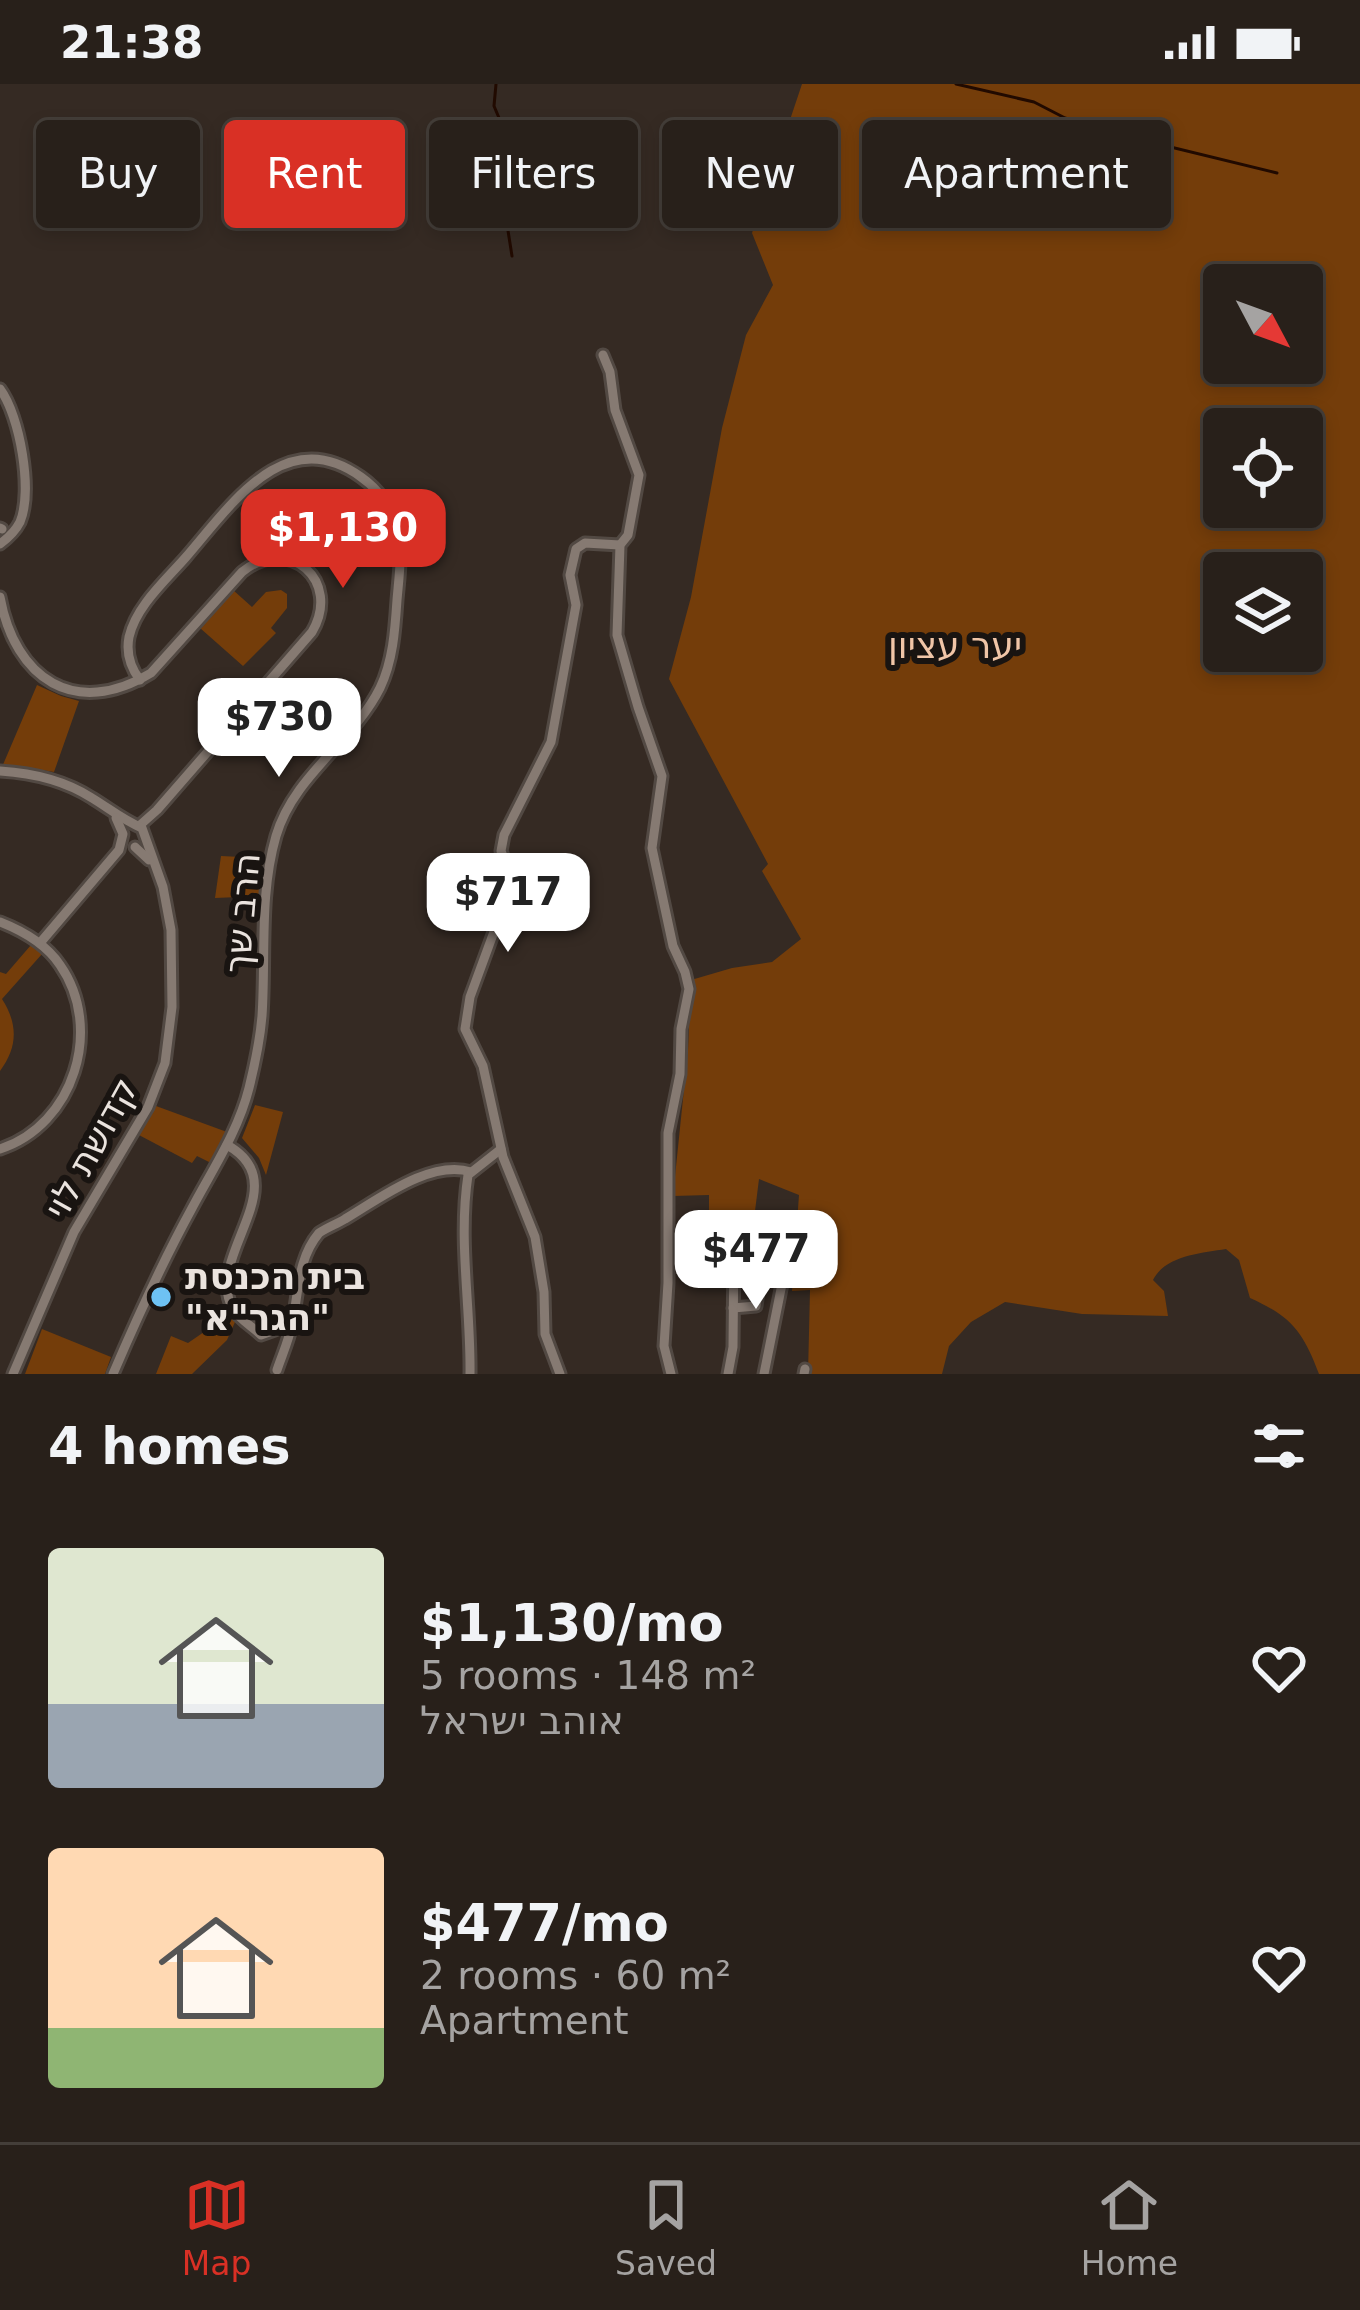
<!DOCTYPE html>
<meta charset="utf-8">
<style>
body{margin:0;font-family:"DejaVu Sans","Noto Sans Hebrew",sans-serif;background:#302823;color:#f1f3f6;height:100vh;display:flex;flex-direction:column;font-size:45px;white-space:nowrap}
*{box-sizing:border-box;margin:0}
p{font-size:39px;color:#a5a3a2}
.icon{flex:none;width:66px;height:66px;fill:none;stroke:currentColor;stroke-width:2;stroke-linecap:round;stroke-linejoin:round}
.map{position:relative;height:1290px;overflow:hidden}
.details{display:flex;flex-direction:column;background:#28201a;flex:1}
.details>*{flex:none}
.hud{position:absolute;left:36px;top:36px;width:1290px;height:108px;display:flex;gap:24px}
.needle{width:78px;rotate:131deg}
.controls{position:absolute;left:1203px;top:180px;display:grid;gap:24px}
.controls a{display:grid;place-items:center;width:120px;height:120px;border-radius:12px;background:#28201a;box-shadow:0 6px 18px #0003,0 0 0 3px #443e39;font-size:60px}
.price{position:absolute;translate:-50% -102px;padding:0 27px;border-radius:24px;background:#fff;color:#222;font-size:39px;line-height:78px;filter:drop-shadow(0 3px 6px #0008)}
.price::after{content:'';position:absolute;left:50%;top:72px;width:36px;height:27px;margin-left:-18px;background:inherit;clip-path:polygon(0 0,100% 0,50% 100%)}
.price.selected{background:#d93025;color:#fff}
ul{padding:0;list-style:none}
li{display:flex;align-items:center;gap:36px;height:300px;padding:0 48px}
li span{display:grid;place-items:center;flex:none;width:336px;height:240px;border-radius:12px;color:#555}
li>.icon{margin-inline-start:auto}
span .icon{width:144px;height:144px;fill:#fffc;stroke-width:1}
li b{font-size:51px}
h2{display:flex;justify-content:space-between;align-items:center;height:144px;padding:0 48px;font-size:51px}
.tag{padding:0 42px;border-radius:12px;background:#28201a;box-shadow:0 6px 18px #0003,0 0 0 3px #443e39;font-size:42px;line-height:108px}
.tag.selected{background:#d93025;color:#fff}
.status{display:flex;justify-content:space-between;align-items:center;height:84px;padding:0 60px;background:#28201a;direction:ltr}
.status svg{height:33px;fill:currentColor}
.dock{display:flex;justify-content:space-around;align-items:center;height:168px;border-top:3px solid #443e39;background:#28201a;font-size:33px;color:#a5a3a2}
.dock a{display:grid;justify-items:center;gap:6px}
.dock .selected{color:#d93025}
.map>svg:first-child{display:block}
.green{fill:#743d0a;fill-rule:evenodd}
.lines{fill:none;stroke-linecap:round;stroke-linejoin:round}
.stream{stroke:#210a00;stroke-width:3}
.minor-casing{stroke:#524943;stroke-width:15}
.minor{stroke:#867a72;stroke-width:9}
.poi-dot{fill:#6ec2f3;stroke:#191411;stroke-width:4.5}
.labels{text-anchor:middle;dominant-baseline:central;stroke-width:12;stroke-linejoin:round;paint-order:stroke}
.park-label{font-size:36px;fill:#f0c5a7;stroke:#191411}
.street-label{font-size:36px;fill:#eae3de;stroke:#191411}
.poi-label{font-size:36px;font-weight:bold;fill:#eae3de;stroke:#191411;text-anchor:start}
</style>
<div class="status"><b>21:38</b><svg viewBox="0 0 49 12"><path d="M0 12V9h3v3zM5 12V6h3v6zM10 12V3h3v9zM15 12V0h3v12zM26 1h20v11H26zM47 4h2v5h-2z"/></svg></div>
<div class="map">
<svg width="1360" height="1290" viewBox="0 0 1360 1290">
<rect width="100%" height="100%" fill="#352a23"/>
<g class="green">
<path d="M802,0h558v1290h-41c-16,-42 -27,-57 -69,-76l-11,-38 -13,-11c-26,4 -61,7 -73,31l11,11 4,25 -86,-2 -77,-12 -34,20 -22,24 -7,28h-134l2,-84 -18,1 7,-96 -40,-16 -7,56h-43v-40l-36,1 15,-146 3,-70 41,-12 40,-6 29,-23 -39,-68 6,-7 -99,-185 22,-82 31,-169 24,-93 27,-50 -21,-52zM1224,201h78v78h-78zM1224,345h78v78h-78zM1224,489h78v78h-78z"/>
<polygon points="233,506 252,523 266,508 281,506 287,510 287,524 271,544 276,549 243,582 200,544"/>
<polygon points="37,601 61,612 79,617 54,688 24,683 2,683"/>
<polygon points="221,772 264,774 259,812 215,814"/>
<path d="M31,861l11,9 -40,45c16,25 16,48 -2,72v-99l6,2z"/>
<polygon points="255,1021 283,1028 266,1091 259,1074 242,1054"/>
<polygon points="156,1022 227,1048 211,1079 197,1072 192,1079 137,1050"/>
<polygon points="226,1229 235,1238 227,1256 192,1290 156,1290 171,1252 188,1259 217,1239"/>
<polygon points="42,1245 111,1273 105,1290 25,1290"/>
</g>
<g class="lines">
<g class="stream">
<polyline points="496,0 494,22 507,53 506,134 512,172"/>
<polyline points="956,0 1034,18 1065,34 1105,47 1277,89"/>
</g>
<defs>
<g id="minor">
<polyline points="603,271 610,288 615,326 639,391 628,451 620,461 617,551 638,623 662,692 652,764 673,862 685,888 689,905 681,945 680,990 668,1049 668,1199 664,1262 671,1290"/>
<path d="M0,305c20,27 33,102 20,133 -5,10 -12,16 -20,22"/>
<polyline points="0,444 2,445"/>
<path d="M0,513c15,82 75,122 151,76l91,-101c47,-38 100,9 70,60l-155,178 -18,16"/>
<path d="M0,687c33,2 64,9 92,27 18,11 31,22 50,30l21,59 8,43 1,77 -7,56 -17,44 -74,125 -61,142"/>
<polyline points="135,763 149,776"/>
<path d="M0,838c23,9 46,22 60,43 44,63 14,160 -60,184"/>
<polyline points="40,859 119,766 123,750 116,734"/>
<path d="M227,1061c72,40 -24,112 6,164 6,10 20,18 28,26l14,-5"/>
<polyline points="733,1224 756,1222 767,1148 775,1142 789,1147 791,1155 764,1290"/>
<path d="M277,1286c5,-15 12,-30 15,-46 7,-31 5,-65 27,-91 9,-6 18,-9 26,-14 34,-20 86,-60 126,-47"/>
<path d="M113,1290c24,-56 49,-111 78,-164 21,-40 47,-78 58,-122 6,-24 11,-48 13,-72 4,-60 -3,-121 14,-180 18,-61 77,-94 104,-148 13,-27 15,-58 17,-88 2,-24 6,-49 0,-72 -5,-21 -19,-39 -36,-51 -76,-55 -130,28 -175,80 -20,23 -50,49 -57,80 -3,16 1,30 11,43"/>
<path d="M470,1290c1,-67 -12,-133 -2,-199l33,-26"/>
<polyline points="560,1290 545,1250 544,1208 535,1153 503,1073 483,982 465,945 470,913 502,826 510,790 501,767 504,751 551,658 576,521 570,491 576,465 585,459 620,461"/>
<polyline points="728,1290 733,1263 734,1161"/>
<polyline points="804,1290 805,1285"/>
</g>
</defs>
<use href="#minor" class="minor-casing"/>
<use href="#minor" class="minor"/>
</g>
<circle class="poi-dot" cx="161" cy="1213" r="12"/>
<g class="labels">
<g class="park-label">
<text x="955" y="561">יער עציון</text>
</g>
<g class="street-label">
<text transform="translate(242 829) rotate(-85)">הרב שך</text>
<text transform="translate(91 1064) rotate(-61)">קדושת לוי</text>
</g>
<g class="poi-label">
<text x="185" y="1192">בית הכנסת<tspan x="185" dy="41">"הגר"א"</tspan></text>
</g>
</g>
</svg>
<div class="controls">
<a><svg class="needle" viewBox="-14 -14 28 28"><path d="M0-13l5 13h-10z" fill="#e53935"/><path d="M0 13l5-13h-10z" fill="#a5a3a2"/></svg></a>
<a><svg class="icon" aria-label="locate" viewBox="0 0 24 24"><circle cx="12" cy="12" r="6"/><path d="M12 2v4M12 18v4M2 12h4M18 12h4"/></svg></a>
<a><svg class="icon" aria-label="layers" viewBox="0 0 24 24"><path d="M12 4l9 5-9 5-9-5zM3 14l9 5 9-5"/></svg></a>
</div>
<b class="price selected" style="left:343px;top:507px">$1,130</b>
<b class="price" style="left:279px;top:696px">$730</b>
<b class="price" style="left:508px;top:871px">$717</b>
<b class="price" style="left:756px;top:1228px">$477</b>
<div class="hud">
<a class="tag">Buy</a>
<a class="tag selected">Rent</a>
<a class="tag">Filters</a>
<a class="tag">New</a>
<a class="tag">Apartment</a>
</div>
</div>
<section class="details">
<h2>4 homes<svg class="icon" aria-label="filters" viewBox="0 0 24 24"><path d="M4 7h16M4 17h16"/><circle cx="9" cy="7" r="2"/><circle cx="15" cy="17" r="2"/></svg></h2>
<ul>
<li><span style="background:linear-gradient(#dfe7d0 65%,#9aa5b1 0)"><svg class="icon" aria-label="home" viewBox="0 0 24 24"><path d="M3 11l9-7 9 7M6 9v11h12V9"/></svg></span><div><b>$1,130/mo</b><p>5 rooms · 148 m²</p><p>אוהב ישראל</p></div><svg class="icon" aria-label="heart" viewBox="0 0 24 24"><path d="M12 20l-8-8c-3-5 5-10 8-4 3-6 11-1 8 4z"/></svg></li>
<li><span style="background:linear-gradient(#ffd9b3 75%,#8fb573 0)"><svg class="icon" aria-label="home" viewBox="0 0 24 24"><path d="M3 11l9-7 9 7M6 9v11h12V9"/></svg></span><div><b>$477/mo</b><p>2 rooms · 60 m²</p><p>Apartment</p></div><svg class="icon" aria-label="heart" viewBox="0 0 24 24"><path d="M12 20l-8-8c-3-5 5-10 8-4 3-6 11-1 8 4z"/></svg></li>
</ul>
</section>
<nav class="dock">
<a class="selected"><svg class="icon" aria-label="map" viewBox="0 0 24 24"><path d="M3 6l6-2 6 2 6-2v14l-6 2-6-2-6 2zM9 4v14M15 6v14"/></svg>Map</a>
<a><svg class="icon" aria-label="saved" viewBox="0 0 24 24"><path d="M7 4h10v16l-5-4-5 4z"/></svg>Saved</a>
<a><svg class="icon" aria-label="home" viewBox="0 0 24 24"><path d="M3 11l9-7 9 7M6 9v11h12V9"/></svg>Home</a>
</nav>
